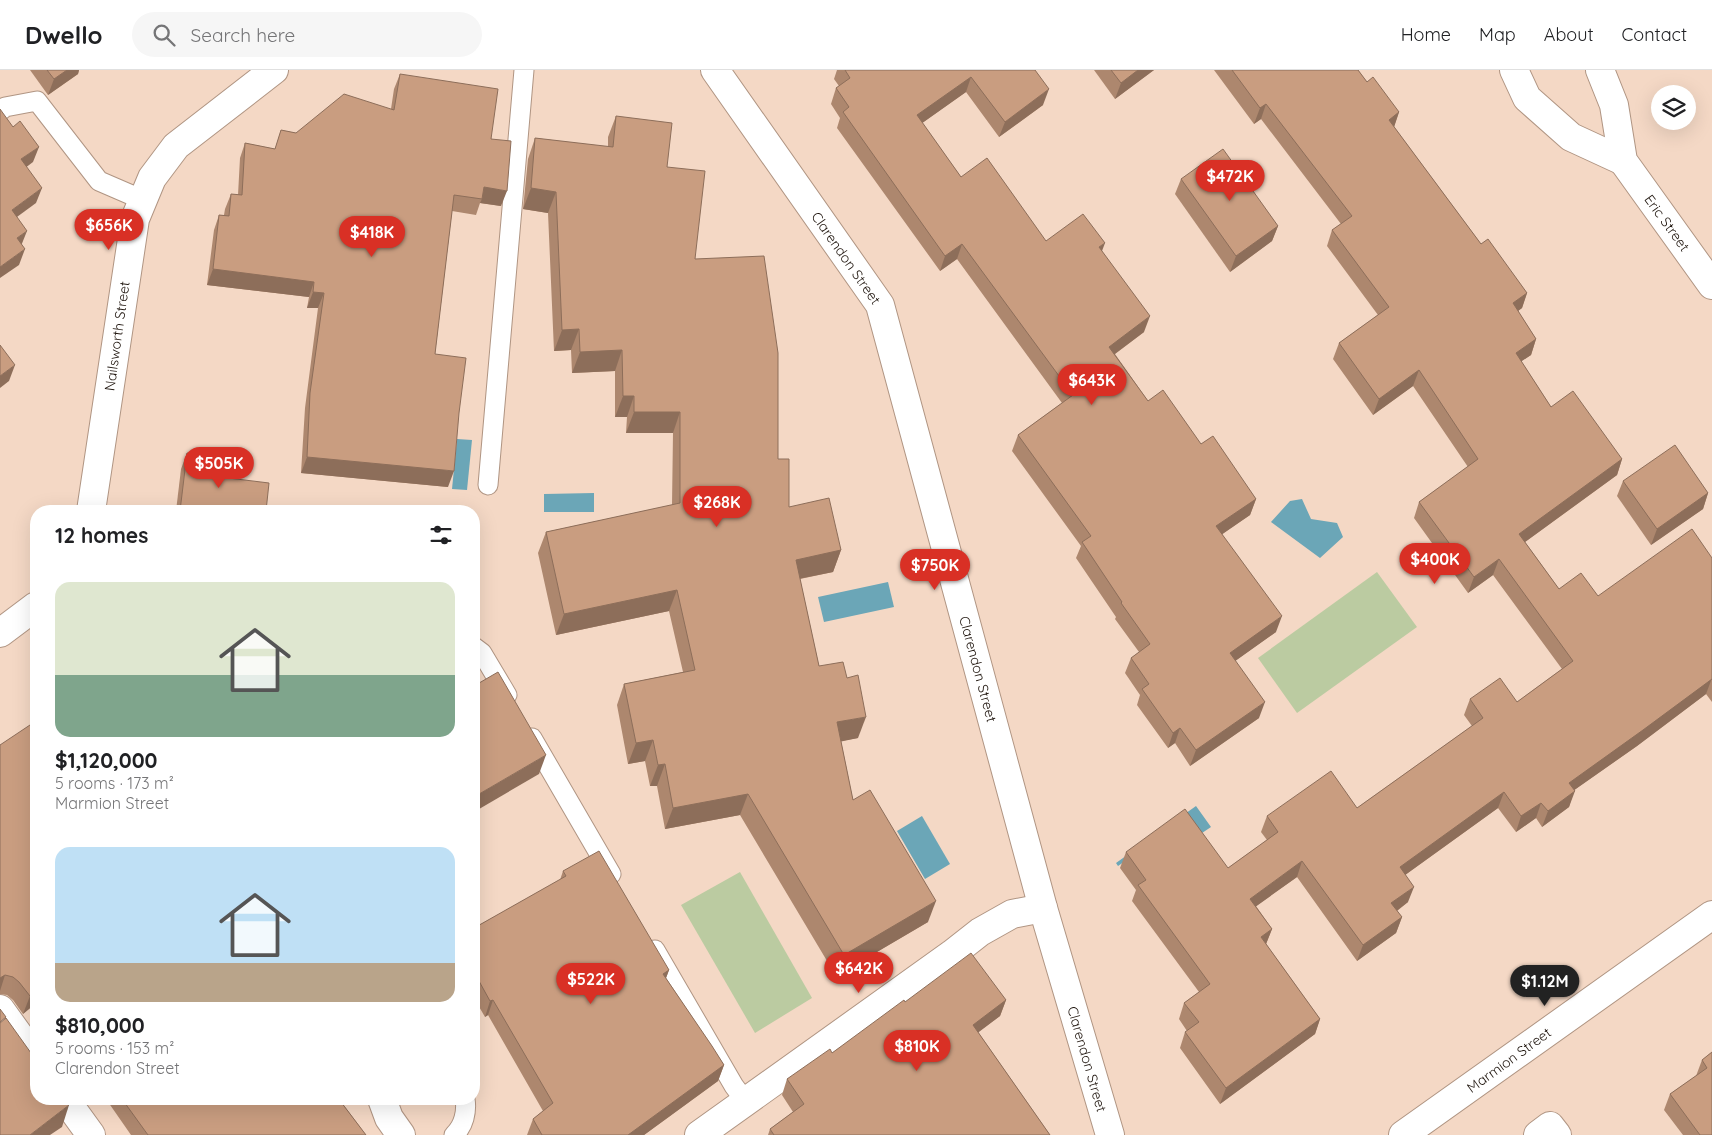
<!DOCTYPE html>
<meta charset="utf-8">
<style>
body{margin:0;font-family:Quicksand,sans-serif;background:#f6f6f6;color:#202124;height:100vh;display:flex;flex-direction:column;font-size:19px;white-space:nowrap}
*{box-sizing:border-box;margin:0}
p{font-size:16px;color:#757577}
.icon{flex:none;width:28px;height:28px;fill:none;stroke:currentColor;stroke-width:2;stroke-linecap:round;stroke-linejoin:round}
.map{position:relative;flex:1;overflow:hidden}
.details{position:absolute;left:30px;top:435px;width:450px;height:600px;display:flex;flex-direction:column;background:#fff;border-radius:20px;box-shadow:0 5px 20px #0002}
.details>*{flex:none}
.controls{position:absolute;left:1651px;top:15px;display:grid;gap:10px}
.controls a{display:grid;place-items:center;width:45px;height:45px;border-radius:50%;background:#fff;box-shadow:0 5px 20px #0002;font-size:25px}
.price{position:absolute;translate:-50% -42px;padding:0 11px;border-radius:18px;background:#d93025;color:#fff;font-size:16px;line-height:32px;filter:drop-shadow(0 1px 2px #0008)}
.price::after{content:'';position:absolute;left:50%;top:30px;width:15px;height:11px;margin-left:-8px;background:inherit;clip-path:polygon(0 0,100% 0,50% 100%)}
.price.current{background:#222;color:#fff}
ul{padding:0;list-style:none}
li{display:grid;align-content:center;gap:10px;height:265px;padding:0 25px}
li span{display:grid;place-items:center;height:155px;border-radius:15px;color:#555}
li>.icon{margin-inline-start:auto}
span .icon{width:90px;height:90px;fill:#fffc;stroke-width:1}
li b{font-size:21px}
h2{display:flex;justify-content:space-between;align-items:center;height:60px;padding:0 25px;font-size:21px}
header{display:flex;align-items:center;gap:30px;box-sizing:border-box;height:70px;padding:0 25px;background:#fff;border-bottom:1px solid #e0e0e0}
header strong{font-size:24px}
nav{display:flex;gap:28px;margin-inline-start:auto;font-size:18px}
.search{width:350px;height:45px;background:#f6f6f6;display:flex;align-items:center;gap:12px;box-sizing:border-box;padding:0 18px;border-radius:28px;color:#757577;font-size:19px}
.map>svg:first-child{display:block}
.green{fill:#bbcba1}
.water{fill:#6ba6b7}
.lines{fill:none;stroke-linecap:round;stroke-linejoin:round}
.lane-casing{stroke:#b09583;stroke-width:21}
.street-casing{stroke:#b09583;stroke-width:30}
.secondary-casing{stroke:#b09583;stroke-width:30}
.lane{stroke:#fff;stroke-width:19}
.street{stroke:#fff;stroke-width:28}
.secondary{stroke:#fff;stroke-width:28}
.wall{fill:#ad876e}
.shaded-wall{fill:#8d6e5a}
.building{fill:#c99d80;stroke:#8d6e5a}
.labels{text-anchor:middle;dominant-baseline:central;stroke-width:4;stroke-linejoin:round;paint-order:stroke}
.street-label{font-size:14px;fill:#1f150e;stroke:#fff}
</style>
<header>
<strong>Dwello</strong>
<div class="search"><svg class="icon" aria-label="search" viewBox="0 0 24 24"><circle cx="10" cy="10" r="6"/><path d="M15 15l6 6"/></svg>Search here</div>
<nav><a>Home</a><a>Map</a><a>About</a><a>Contact</a></nav>
</header>
<div class="map">
<svg width="1712" height="1065" viewBox="0 0 1712 1065">
<rect width="100%" height="100%" fill="#f4d8c5"/>
<g class="green">
<polygon points="1377,502 1417,557 1297,643 1258,588"/>
<polygon points="740,802 812,928 755,963 681,835"/>
</g>
<g class="water">
<polygon points="457,369 472,370 467,420 452,419"/>
<polygon points="594,423 594,442 544,442 544,424"/>
<polygon points="1302,429 1311,449 1337,453 1343,467 1320,488 1271,452 1290,431"/>
<polygon points="888,512 894,537 824,552 818,527"/>
<polygon points="1196,736 1211,757 1196,767 1184,750 1118,796 1116,793"/>
<polygon points="922,746 950,794 925,809 897,761"/>
</g>
<g class="lines">
<defs>
<g id="lane">
<polyline points="0,41 5,37 37,31 99,111 143,130"/>
<polyline points="488,415 524,0"/>
<polyline points="474,577 482,583 507,625"/>
<polyline points="532,668 611,804"/>
<polyline points="655,880 734,1016 746,1032"/>
<path d="M454,1065c10,-9 13,-24 11,-36"/>
</g>
<g id="street">
<polyline points="715,0 880,235 1043,838 1110,1065"/>
<polyline points="91,441 135,149 152,108 176,76 274,0"/>
<polyline points="0,563 36,536"/>
<polyline points="0,939 36,989"/>
<polyline points="65,1029 91,1065"/>
<polyline points="382,1029 389,1048 401,1065"/>
<polyline points="699,1065 952,884 980,862 1012,844 1043,838"/>
<polyline points="1403,1065 1712,845"/>
<polyline points="1538,1065 1550,1056 1557,1065"/>
</g>
<g id="secondary">
<polyline points="1514,0 1527,28 1571,67 1623,91"/>
<polyline points="1600,0 1614,35 1623,91 1712,215"/>
</g>
</defs>
<use href="#lane" class="lane-casing"/>
<use href="#street" class="street-casing"/>
<use href="#secondary" class="secondary-casing"/>
<use href="#lane" class="lane"/>
<use href="#street" class="street"/>
<use href="#secondary" class="secondary"/>
</g>
<g class="wall">
<polygon points="30,0 79,0 78,4 48,25"/>
<polygon points="837,0 1035,0 1043,35 999,67 966,22 922,53 961,107 1046,171 1102,181 1144,262 1115,284 1148,331 1201,374 1256,429 1250,445 1222,464 1276,562 1235,591 1259,648 1190,696 1175,673 1168,678 1137,635 1140,625 1125,603 1131,588 1139,582 1115,549 1116,547 1076,488 1081,476 1012,381 1018,365 1062,333 957,189 940,201 837,58 840,48 831,34 836,18 839,16 834,9"/>
<polygon points="1094,0 1154,0 1115,29"/>
<polygon points="1214,0 1358,0 1367,12 1399,42 1394,57 1481,174 1527,223 1522,238 1518,241 1536,269 1531,285 1521,291 1551,337 1622,389 1617,405 1525,472 1559,519 1598,526 1712,488 1712,632 1706,624 1637,676 1574,720 1569,737 1542,757 1536,748 1516,762 1498,738 1405,805 1408,832 1397,841 1402,847 1396,863 1357,891 1297,807 1256,836 1272,859 1266,874 1320,949 1315,964 1220,1034 1180,978 1185,962 1187,961 1179,949 1184,933 1199,922 1132,831 1136,820 1120,798 1126,782 1228,798 1267,770 1261,762 1267,746 1357,738 1472,656 1464,645 1470,629 1517,632 1562,599 1493,505 1468,523 1414,448 1419,432 1468,397 1413,316 1373,345 1333,289 1339,273 1378,245 1327,176 1332,160 1341,154 1261,49 1254,54"/>
<polygon points="400,4 491,69 501,136 480,133 476,145 452,141 435,284 448,417 301,403 305,338 318,238 307,238 309,227 207,215 214,160 219,145 224,145 225,139 231,124 238,125 240,88 245,73 275,79 281,60 296,63 391,39 394,19"/>
<polygon points="616,46 667,97 695,189 778,389 789,437 841,480 833,502 800,509 819,596 858,668 841,671 853,730 928,852 836,906 740,745 665,759 657,716 650,716 645,691 628,694 617,635 624,614 683,602 669,541 556,565 538,483 546,462 672,435 673,363 626,363 627,347 615,347 615,301 572,303 571,280 554,281 548,143 523,139 528,89 535,68 608,77 608,67"/>
<polygon points="1181,109 1278,156 1272,171 1230,202 1175,124"/>
<polygon points="187,383 220,407 266,441 176,441 181,399"/>
<polygon points="1623,411 1708,423 1703,439 1651,475 1617,426"/>
<polygon points="0,675 36,933 23,944 13,930 7,925 0,924"/>
<polygon points="563,801 669,900 666,908 724,995 718,1011 644,1065 527,1065 533,1049 543,1041 488,945 485,947 474,928 474,858 560,810"/>
<polygon points="1006,930 1000,946 978,962 1050,1065 768,1065 770,1059 793,1042 782,1025 787,1009 832,983 905,932"/>
<polygon points="1712,982 1712,1065 1683,1065 1664,1040 1670,1024 1696,1006 1702,990"/>
<polygon points="106,1029 343,1029 342,1033 366,1065 131,1065"/>
</g>
<g class="shaded-wall">
<polygon points="67,0 79,0 78,4 48,25 54,9"/>
<polygon points="1138,0 1154,0 1115,29 1121,13"/>
<polygon points="971,7 966,22 911,61 917,45"/>
<polygon points="1049,19 1043,35 999,67 1005,52"/>
<polygon points="1266,34 1261,49 1254,54 1260,38"/>
<polygon points="1399,42 1394,57 1389,50"/>
<polygon points="39,77 33,92 16,105 21,89"/>
<polygon points="484,117 507,121 501,136 480,133 482,129"/>
<polygon points="42,118 36,133 6,155 12,140"/>
<polygon points="531,118 556,122 548,143 523,139"/>
<polygon points="1278,156 1272,171 1230,202 1236,186"/>
<polygon points="27,161 21,176 17,168"/>
<polygon points="1105,173 1099,189 1099,177"/>
<polygon points="962,174 957,189 940,201 945,186"/>
<polygon points="25,179 19,195 0,208 0,197"/>
<polygon points="213,199 314,212 309,227 207,215"/>
<polygon points="313,222 324,223 318,238 307,238"/>
<polygon points="1527,223 1522,238 1507,249 1513,233"/>
<polygon points="1150,246 1144,262 1104,292 1109,277"/>
<polygon points="579,259 571,280 554,281 562,260"/>
<polygon points="1536,269 1531,285 1510,299 1516,283"/>
<polygon points="622,280 615,301 572,303 580,282"/>
<polygon points="15,295 9,311 0,318 0,306"/>
<polygon points="1419,300 1413,316 1373,345 1379,329"/>
<polygon points="623,326 634,326 627,347 615,347"/>
<polygon points="634,342 680,342 673,363 626,363"/>
<polygon points="307,387 454,401 448,417 301,403"/>
<polygon points="1622,389 1617,405 1514,480 1519,464"/>
<polygon points="1708,423 1703,439 1651,475 1657,459"/>
<polygon points="1256,429 1250,445 1211,472 1216,456"/>
<polygon points="841,480 833,502 788,511 796,490"/>
<polygon points="1499,489 1493,505 1468,523 1474,507"/>
<polygon points="677,520 669,541 556,565 564,544"/>
<polygon points="1282,546 1276,562 1224,599 1230,583"/>
<polygon points="1712,608 1706,624 1637,676 1563,728 1569,713"/>
<polygon points="1265,632 1259,648 1190,696 1196,680"/>
<polygon points="866,647 858,668 829,674 837,652"/>
<polygon points="1180,658 1175,673 1168,678 1173,663"/>
<polygon points="653,670 645,691 628,694 636,673"/>
<polygon points="546,685 539,704 474,742 474,727"/>
<polygon points="665,694 657,716 650,716 658,695"/>
<polygon points="1575,721 1569,737 1542,757 1548,741"/>
<polygon points="1504,722 1498,738 1394,813 1400,797"/>
<polygon points="748,724 740,745 665,759 673,738"/>
<polygon points="1541,733 1536,748 1516,762 1521,746"/>
<polygon points="1302,791 1297,807 1244,845 1250,829"/>
<polygon points="1414,817 1408,832 1386,849 1391,833"/>
<polygon points="936,831 928,852 836,906 844,885"/>
<polygon points="36,832 36,850 32,835"/>
<polygon points="1402,847 1396,863 1357,891 1363,875"/>
<polygon points="1272,859 1266,874 1261,867"/>
<polygon points="669,900 663,916 663,904"/>
<polygon points="5,905 0,921 0,908"/>
<polygon points="36,921 36,933 23,944 30,926"/>
<polygon points="493,930 488,945 485,947 490,931"/>
<polygon points="1006,930 1000,946 967,971 973,955"/>
<polygon points="1320,949 1315,964 1220,1034 1226,1018"/>
<polygon points="724,995 718,1011 644,1065 628,1065"/>
<polygon points="69,1035 62,1057 50,1065 30,1065"/>
</g>
<g class="building">
<polygon points="47,0 67,0 54,9"/>
<polygon points="845,0 1035,0 1049,19 1005,52 971,7 917,45 961,107 987,88 1046,171 1083,144 1105,173 1099,177 1150,246 1109,277 1148,331 1163,320 1201,374 1213,366 1256,429 1216,456 1282,546 1230,583 1265,632 1196,680 1180,658 1173,663 1142,619 1149,614 1131,588 1150,574 1121,533 1122,532 1082,472 1091,466 1018,365 1073,325 962,174 945,186 843,42 849,37 836,18 850,8"/>
<polygon points="1111,0 1138,0 1121,13"/>
<polygon points="1232,0 1358,0 1367,12 1373,7 1399,42 1389,50 1481,174 1488,169 1527,223 1513,233 1536,269 1516,283 1551,337 1573,321 1622,389 1519,464 1559,519 1581,503 1598,526 1692,459 1712,488 1712,609 1643,660 1569,713 1575,721 1548,741 1541,733 1521,746 1504,722 1400,797 1414,817 1391,833 1402,847 1363,875 1302,791 1250,829 1272,859 1261,867 1320,949 1226,1018 1185,962 1199,952 1184,933 1210,914 1138,815 1146,810 1126,782 1185,739 1228,798 1278,762 1267,746 1331,701 1357,738 1483,648 1470,629 1500,608 1517,632 1573,591 1499,489 1474,507 1419,432 1478,389 1419,300 1379,329 1339,273 1389,237 1332,160 1352,146 1266,34 1260,38"/>
<polygon points="400,4 498,19 491,69 511,71 507,121 484,117 482,129 454,125 435,284 466,288 459,343 454,401 307,387 310,323 324,223 313,222 314,212 213,199 219,145 229,146 231,124 242,125 245,73 275,79 281,60 296,63 344,24 394,40"/>
<polygon points="0,39 13,57 20,51 39,77 21,89 42,118 12,140 27,161 17,168 25,179 0,197"/>
<polygon points="616,46 672,53 667,97 705,101 695,189 764,186 778,283 778,389 789,389 789,437 829,428 841,480 796,490 819,596 843,592 847,608 858,605 866,647 837,652 853,730 870,720 936,831 844,885 748,724 673,738 665,694 658,695 653,670 636,673 624,614 695,600 677,520 564,544 546,462 680,433 680,342 634,342 634,326 623,326 622,280 580,282 579,259 562,260 556,122 531,118 535,68 613,77"/>
<polygon points="1223,79 1278,156 1236,186 1181,109"/>
<polygon points="0,275 15,295 0,306"/>
<polygon points="1675,375 1708,423 1657,459 1623,411"/>
<polygon points="187,383 222,388 220,407 269,413 266,441 180,441"/>
<polygon points="498,602 546,685 474,727 474,616"/>
<polygon points="36,651 36,832 32,835 36,840 36,845 35,845 36,847 36,921 30,926 19,912 13,907 5,905 0,908 0,675"/>
<polygon points="599,781 669,900 663,904 712,976 724,995 628,1065 542,1065 533,1049 553,1033 493,930 490,931 474,902 474,858 566,806 563,801"/>
<polygon points="971,883 1006,930 973,955 1050,1065 774,1065 770,1059 804,1034 787,1009 830,979 832,983 904,930 905,932"/>
<polygon points="0,939 6,947 0,952"/>
<polygon points="6,948 36,990 36,1029 65,1029 69,1035 30,1065 0,1065 0,953"/>
<polygon points="1712,982 1712,1065 1700,1065 1670,1024 1707,998 1702,990"/>
<polygon points="122,1029 344,1029 341,1032 366,1065 148,1065"/>
</g>
<g class="labels">
<g class="street-label">
<text transform="translate(1667 153) rotate(54)">Eric Street</text>
<text transform="translate(846 188) rotate(55)">Clarendon Street</text>
<text transform="translate(117 266) rotate(-82)">Nailsworth Street</text>
<text transform="translate(978 599) rotate(75)">Clarendon Street</text>
<text transform="translate(1087 989) rotate(74)">Clarendon Street</text>
<text transform="translate(1509 990) rotate(-36)">Marmion Street</text>
</g>
</g>
</svg>
<div class="controls">
<a><svg class="icon" aria-label="layers" viewBox="0 0 24 24"><path d="M12 4l9 5-9 5-9-5zM3 14l9 5 9-5"/></svg></a>
</div>
<b class="price" style="left:1230px;top:132px">$472K</b>
<b class="price" style="left:109px;top:181px">$656K</b>
<b class="price" style="left:372px;top:188px">$418K</b>
<b class="price" style="left:1092px;top:336px">$643K</b>
<b class="price" style="left:219px;top:419px">$505K</b>
<b class="price" style="left:717px;top:458px">$268K</b>
<b class="price" style="left:1435px;top:515px">$400K</b>
<b class="price" style="left:935px;top:521px">$750K</b>
<b class="price" style="left:859px;top:924px">$642K</b>
<b class="price" style="left:591px;top:935px">$522K</b>
<b class="price current" style="left:1545px;top:937px">$1.12M</b>
<b class="price" style="left:917px;top:1002px">$810K</b>
<section class="details">
<h2>12 homes<svg class="icon" aria-label="filters" viewBox="0 0 24 24"><path d="M4 7h16M4 17h16"/><circle cx="9" cy="7" r="2"/><circle cx="15" cy="17" r="2"/></svg></h2>
<ul>
<li><span style="background:linear-gradient(#dfe7d0 60%,#7fa58c 0)"><svg class="icon" aria-label="home" viewBox="0 0 24 24"><path d="M3 11l9-7 9 7M6 9v11h12V9"/></svg></span><div><b>$1,120,000</b><p>5 rooms · 173 m²</p><p>Marmion Street</p></div></li>
<li><span style="background:linear-gradient(#bfe0f5 75%,#b9a48a 0)"><svg class="icon" aria-label="home" viewBox="0 0 24 24"><path d="M3 11l9-7 9 7M6 9v11h12V9"/></svg></span><div><b>$810,000</b><p>5 rooms · 153 m²</p><p>Clarendon Street</p></div></li>
</ul>
</section>
</div>
